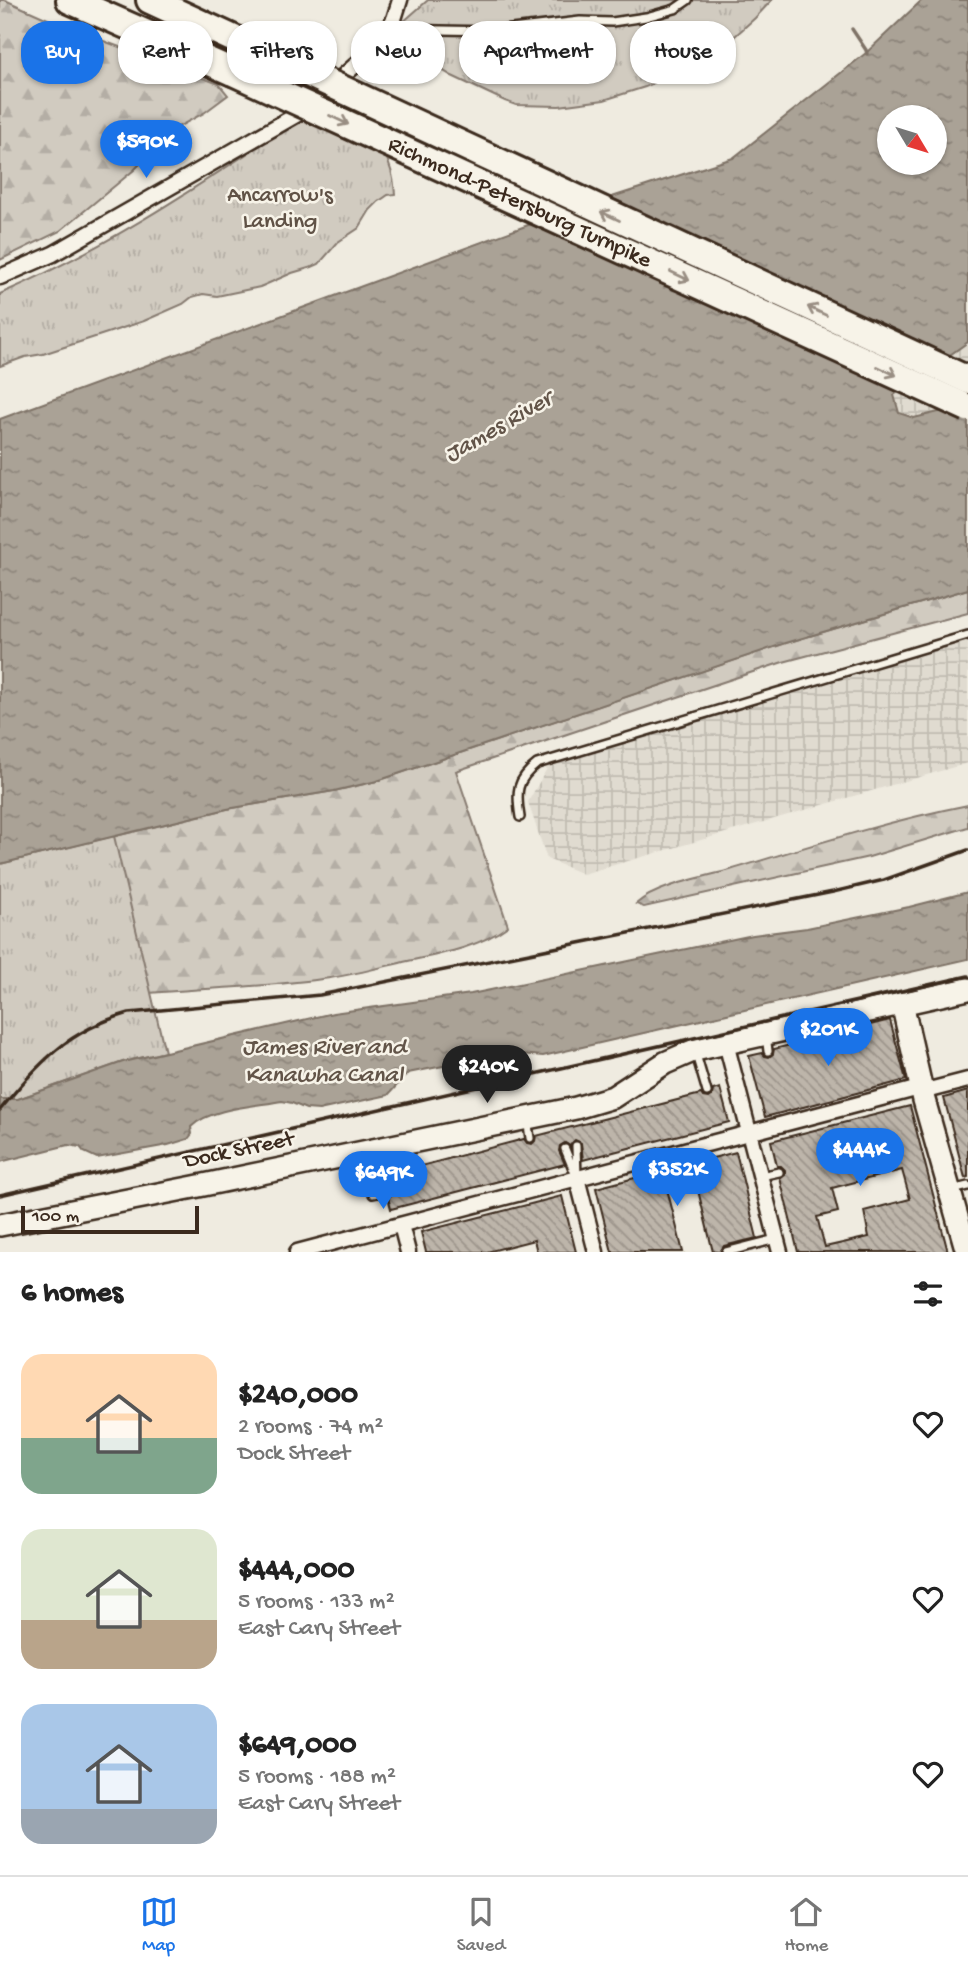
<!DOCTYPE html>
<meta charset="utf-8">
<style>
body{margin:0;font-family:"Gochi Hand",sans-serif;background:#f6f6f6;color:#222;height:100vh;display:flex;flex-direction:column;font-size:26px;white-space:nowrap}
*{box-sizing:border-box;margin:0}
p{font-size:23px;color:#767676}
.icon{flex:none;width:38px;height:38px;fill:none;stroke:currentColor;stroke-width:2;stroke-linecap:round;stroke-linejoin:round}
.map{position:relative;height:1252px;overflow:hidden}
.details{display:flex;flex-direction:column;background:#fff;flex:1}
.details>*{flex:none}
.top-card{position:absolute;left:21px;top:21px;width:928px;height:63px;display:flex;gap:14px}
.needle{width:46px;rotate:128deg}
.fabs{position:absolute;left:877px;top:105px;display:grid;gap:14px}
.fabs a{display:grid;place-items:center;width:70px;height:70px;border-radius:50%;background:#fff;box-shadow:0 2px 5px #0004;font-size:35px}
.scale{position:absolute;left:21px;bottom:18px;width:178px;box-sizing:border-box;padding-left:7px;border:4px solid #3b2a1e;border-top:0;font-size:19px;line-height:24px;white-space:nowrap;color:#3b2a1e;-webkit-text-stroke:5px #f7f3e8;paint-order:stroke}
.price{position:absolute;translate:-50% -60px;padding:0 16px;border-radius:24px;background:#1a73e8;color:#fff;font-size:23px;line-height:46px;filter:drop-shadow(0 2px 4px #0008)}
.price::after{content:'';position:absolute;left:50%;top:42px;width:21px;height:16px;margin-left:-10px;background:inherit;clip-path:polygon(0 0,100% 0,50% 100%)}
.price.selected{background:#222;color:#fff}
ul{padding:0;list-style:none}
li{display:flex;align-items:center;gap:21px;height:175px;padding:0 21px}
li span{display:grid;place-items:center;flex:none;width:196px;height:140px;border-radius:21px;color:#555}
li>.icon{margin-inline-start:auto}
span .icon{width:84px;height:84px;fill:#fffc;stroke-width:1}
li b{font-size:30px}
h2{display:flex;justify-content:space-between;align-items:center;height:84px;padding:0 21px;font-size:30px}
.chip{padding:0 24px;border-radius:28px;background:#fff;box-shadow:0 2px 5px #0004;font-size:24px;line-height:63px}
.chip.selected{background:#1a73e8;color:#fff}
.dock{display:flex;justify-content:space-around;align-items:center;height:98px;border-top:2px solid #e0e0e0;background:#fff;font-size:19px;color:#767676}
.dock a{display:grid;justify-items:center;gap:4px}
.dock .selected{color:#1a73e8}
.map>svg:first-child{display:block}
.industrial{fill:url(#industrial-grid)}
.forest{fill:url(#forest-firs);stroke:#867a6f;stroke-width:2}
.park{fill:url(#park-tufts);stroke:#867a6f;stroke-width:2}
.water{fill:url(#water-ripples);stroke:#7e7266;stroke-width:2;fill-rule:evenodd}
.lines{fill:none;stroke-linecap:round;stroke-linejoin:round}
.stream{stroke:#7e7266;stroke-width:3.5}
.building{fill:url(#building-back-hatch);stroke:#3b2a1e;stroke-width:2;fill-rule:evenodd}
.lane-casing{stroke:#3b2a1e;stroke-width:12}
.street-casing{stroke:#3b2a1e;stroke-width:19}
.secondary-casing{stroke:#3b2a1e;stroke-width:26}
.highway-casing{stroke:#3b2a1e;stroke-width:32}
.lane{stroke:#f7f3e8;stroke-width:7}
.street{stroke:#f7f3e8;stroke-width:14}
.secondary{stroke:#f7f3e8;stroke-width:21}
.highway{stroke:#f7f3e8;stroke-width:26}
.rail{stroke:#3b2a1e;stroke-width:3.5}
.highway-bridge-casing{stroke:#3b2a1e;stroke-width:32;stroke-linecap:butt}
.highway-bridge{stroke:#f7f3e8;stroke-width:26}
.oneway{stroke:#998e83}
.labels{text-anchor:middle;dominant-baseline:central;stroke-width:5;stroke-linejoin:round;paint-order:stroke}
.park-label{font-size:23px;fill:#605246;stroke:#f7f3e8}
.street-label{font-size:23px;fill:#3b2a1e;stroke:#f7f3e8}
.water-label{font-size:24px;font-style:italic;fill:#625448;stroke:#f7f3e8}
</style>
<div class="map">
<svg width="968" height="1252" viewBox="0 0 968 1252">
<defs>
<pattern id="industrial-grid" width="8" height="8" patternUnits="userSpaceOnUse" patternTransform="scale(1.75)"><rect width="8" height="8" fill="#e0dbd0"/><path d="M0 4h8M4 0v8" fill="none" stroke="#c1bcb2"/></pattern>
<pattern id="forest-firs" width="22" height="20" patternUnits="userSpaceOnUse" patternTransform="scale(1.75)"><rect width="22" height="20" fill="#d1cbc0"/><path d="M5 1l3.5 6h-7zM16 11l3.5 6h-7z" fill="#b4aea5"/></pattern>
<pattern id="park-tufts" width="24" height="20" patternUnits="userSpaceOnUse" patternTransform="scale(1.75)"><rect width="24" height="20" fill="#d1cbc0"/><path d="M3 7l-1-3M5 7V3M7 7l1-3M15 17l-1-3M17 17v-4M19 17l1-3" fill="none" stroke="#b4aea5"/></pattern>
<pattern id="water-ripples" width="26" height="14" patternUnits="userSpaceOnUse" patternTransform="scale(1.75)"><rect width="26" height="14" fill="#aaa296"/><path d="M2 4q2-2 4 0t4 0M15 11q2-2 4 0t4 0" fill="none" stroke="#8c847a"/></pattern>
<pattern id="building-back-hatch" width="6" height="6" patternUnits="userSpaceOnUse" patternTransform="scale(1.75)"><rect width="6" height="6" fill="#bdb5aa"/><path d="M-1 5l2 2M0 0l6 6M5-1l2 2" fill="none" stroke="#9b938a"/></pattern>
</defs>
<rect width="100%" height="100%" fill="#efebe0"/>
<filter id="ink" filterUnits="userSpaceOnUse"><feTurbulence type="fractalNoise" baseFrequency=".0143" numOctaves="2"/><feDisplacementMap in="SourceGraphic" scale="14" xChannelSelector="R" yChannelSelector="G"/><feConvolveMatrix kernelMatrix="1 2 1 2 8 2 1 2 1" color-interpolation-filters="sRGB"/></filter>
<g filter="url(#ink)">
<g class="industrial">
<polygon points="968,342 968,405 914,418 899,414 894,395"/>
<polygon points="968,641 968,763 583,874 547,859 528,802 550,763"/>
</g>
<g class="forest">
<polygon points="0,0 5,0 66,27 219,84 228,95 204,113 176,128 134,170 60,231 0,260"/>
<path d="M968,589v24l-185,49 -327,109 52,155c-28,21 -66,28 -100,35 -26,6 -52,13 -78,17 -67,10 -136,10 -203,17l-127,-131 227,-55 107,-18 43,-10 409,-138z"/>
<path d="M968,805v22l-99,30 -225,50 -8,-3c19,-18 68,-27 94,-34 79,-24 157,-49 238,-65z"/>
</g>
<g class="park">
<polygon points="428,0 772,0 755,18 715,54 645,87 604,100 559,106 516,105 505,101 452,76 401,45 394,30"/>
<path d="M301,118l82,33c8,14 11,27 12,43l-7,1 -10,7 -8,8 -11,18 -21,14 -19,22 -7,3 -20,6 -32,14 -43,9 -14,-2 -11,3 -9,7 -39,17 -101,33 -18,3 -25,9v-72c107,-46 204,-112 301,-176z"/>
<polygon points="114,836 165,1052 123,1062 18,1099 0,1099 0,864"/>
</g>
<g class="water">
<path d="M922,0h46v342l-74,53 5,18 15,5 54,-13v184l-182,54 -409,138 -43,10 -107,18 -227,55v-445l550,-202 183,-59 133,-105zM889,117h45v46h-45z"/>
<path d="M968,892v67l-425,97 -34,-3 -101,20 -20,22 -69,15 -13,-1 -14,-6 -10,-2c-26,5 -72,7 -91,26l1,7 -4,5 -20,6 -71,13 -13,-6 -4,-5 -12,-2 -68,17v-63h18l105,-37 210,-49 138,-19 282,-59 54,-7 102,-21z"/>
</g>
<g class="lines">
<polyline class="stream" points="852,29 866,50 867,54"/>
</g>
<g class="building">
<polygon points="890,1020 906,1080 765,1117 749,1056 762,1053 765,1056 769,1057 773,1054 774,1049"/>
<polygon points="720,1088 729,1122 583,1160 581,1143 575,1140 570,1146 565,1143 560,1146 559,1151 565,1164 391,1209 388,1197 393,1194 393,1189 389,1185 385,1185 383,1176 524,1139 527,1143 532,1144 535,1141 536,1136 701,1094 703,1097 708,1098 712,1096 713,1090"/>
<polygon points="968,1091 968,1177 965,1178 944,1098"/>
<path d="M910,1106l38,146h-150l-18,-74 5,-4v-4l-4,-4h-4l-6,-25zM902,1170l8,29 -46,12 5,26 -44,10 -8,-30 21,-5 -6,-24z"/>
<polygon points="736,1152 757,1238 724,1246 720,1252 713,1252 694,1174 665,1181 683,1252 612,1252 596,1188"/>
<polygon points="562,1196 576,1252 537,1252 534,1240 487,1252 426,1252 421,1232"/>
</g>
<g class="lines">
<defs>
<g id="lane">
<polyline points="388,29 494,31 580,21 612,22 646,17 675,9 688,0"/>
<path d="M520,817c-4,-25 -4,-37 17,-53l431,-129"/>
<polyline points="766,1035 768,1051"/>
<polyline points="695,1051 707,1092"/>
<polyline points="527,1119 530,1138"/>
<polyline points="576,1146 577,1177"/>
<polyline points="565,1149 574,1171"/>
<polyline points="360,1157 365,1181 370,1184 373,1179 367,1153"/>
<polyline points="761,1176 779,1172"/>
<polyline points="370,1184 373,1194 387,1191"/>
<polyline points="952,1190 968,1186"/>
<polyline points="726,1252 776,1239"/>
</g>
<g id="street">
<polyline points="0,277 53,254 305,110 378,45 394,19 400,0"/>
<polyline points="726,1043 780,1252"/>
<polyline points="577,1178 596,1252"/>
<polyline points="401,1225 408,1252"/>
<polyline points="297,1252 912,1090 933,1089 968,1080"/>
</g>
<g id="secondary">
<polyline points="902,1003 924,1100 967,1252"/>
<polyline points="0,1225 194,1187 576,1108 613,1097 665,1063 695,1050 968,989"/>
</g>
<g id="highway">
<polyline points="70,0 233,72"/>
<polyline points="150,0 245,44"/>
</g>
</defs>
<use href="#lane" class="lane-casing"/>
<use href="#street" class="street-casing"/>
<use href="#secondary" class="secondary-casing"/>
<use href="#highway" class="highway-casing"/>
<use href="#lane" class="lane"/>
<use href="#street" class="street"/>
<use href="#secondary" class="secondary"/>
<use href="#highway" class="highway"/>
<g class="rail">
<path d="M0,1110c39,-47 68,-80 129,-97l191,-18 513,-103 51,-12 84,-30"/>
<polyline points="0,1195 968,976"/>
</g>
<defs>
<g id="highway-bridge">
<polyline points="245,44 968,380"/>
<path id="s1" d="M233,72l735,336"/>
</g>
</defs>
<use href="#highway-bridge" class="highway-bridge-casing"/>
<use href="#highway-bridge" class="highway-bridge"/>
</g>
<defs><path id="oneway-shaft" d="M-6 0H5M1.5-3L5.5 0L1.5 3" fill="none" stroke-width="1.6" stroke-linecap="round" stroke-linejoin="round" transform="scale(1.75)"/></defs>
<g class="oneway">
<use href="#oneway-shaft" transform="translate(339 120) rotate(25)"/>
<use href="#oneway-shaft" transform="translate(610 216) rotate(-155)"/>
<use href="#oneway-shaft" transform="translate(680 276) rotate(25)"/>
<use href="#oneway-shaft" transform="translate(817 311) rotate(-155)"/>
<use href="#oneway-shaft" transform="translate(887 371) rotate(25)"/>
</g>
</g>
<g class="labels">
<g class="park-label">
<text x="280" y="196">Ancarrow's<tspan x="280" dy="26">Landing</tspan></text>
</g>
<g class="street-label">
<text stroke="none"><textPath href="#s1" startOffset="315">Richmond-Petersburg Turnpike</textPath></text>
<text transform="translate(239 1151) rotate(-12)">Dock Street</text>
</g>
<g class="water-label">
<text transform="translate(499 428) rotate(-30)">James River</text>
<text x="324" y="1048">James River and<tspan x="324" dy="28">Kanawha Canal</tspan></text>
</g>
</g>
</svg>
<div class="fabs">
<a><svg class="needle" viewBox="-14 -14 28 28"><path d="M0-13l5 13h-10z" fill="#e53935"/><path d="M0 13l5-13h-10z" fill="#767676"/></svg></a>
</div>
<div class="scale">100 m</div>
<b class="price" style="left:146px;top:180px">$590K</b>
<b class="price" style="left:828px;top:1068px">$201K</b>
<b class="price selected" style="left:487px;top:1105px">$240K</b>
<b class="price" style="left:860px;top:1188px">$444K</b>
<b class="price" style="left:677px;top:1208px">$352K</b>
<b class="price" style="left:383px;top:1211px">$649K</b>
<div class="top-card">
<a class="chip selected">Buy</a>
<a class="chip">Rent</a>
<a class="chip">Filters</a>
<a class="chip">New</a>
<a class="chip">Apartment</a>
<a class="chip">House</a>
</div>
</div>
<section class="details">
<h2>6 homes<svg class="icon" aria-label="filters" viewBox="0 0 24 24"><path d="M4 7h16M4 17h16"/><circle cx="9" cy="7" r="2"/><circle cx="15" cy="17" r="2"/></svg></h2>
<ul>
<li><span style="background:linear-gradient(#ffd9b3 60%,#7fa58c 0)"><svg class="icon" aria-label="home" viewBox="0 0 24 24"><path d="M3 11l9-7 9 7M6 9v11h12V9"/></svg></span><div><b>$240,000</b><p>2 rooms · 74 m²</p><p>Dock Street</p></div><svg class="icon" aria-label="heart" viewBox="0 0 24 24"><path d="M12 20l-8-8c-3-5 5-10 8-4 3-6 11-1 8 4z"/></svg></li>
<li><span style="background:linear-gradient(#dfe7d0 65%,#b9a48a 0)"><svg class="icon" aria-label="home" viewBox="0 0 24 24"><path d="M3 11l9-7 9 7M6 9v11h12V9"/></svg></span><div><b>$444,000</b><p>5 rooms · 133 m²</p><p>East Cary Street</p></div><svg class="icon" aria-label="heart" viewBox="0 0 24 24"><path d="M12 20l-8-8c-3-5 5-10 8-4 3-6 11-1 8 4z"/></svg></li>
<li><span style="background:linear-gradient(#a9c7e8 75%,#9aa5b1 0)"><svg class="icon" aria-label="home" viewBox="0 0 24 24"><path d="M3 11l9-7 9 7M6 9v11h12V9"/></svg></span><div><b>$649,000</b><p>5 rooms · 188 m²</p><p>East Cary Street</p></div><svg class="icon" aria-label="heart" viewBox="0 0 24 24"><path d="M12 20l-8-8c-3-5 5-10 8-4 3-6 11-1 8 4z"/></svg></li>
</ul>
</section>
<nav class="dock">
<a class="selected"><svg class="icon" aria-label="map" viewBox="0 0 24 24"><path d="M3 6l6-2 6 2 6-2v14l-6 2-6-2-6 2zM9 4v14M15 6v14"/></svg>Map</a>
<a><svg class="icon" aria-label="saved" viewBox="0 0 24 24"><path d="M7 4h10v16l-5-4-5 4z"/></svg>Saved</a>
<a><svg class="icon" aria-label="home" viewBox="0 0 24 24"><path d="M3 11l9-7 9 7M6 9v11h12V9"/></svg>Home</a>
</nav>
